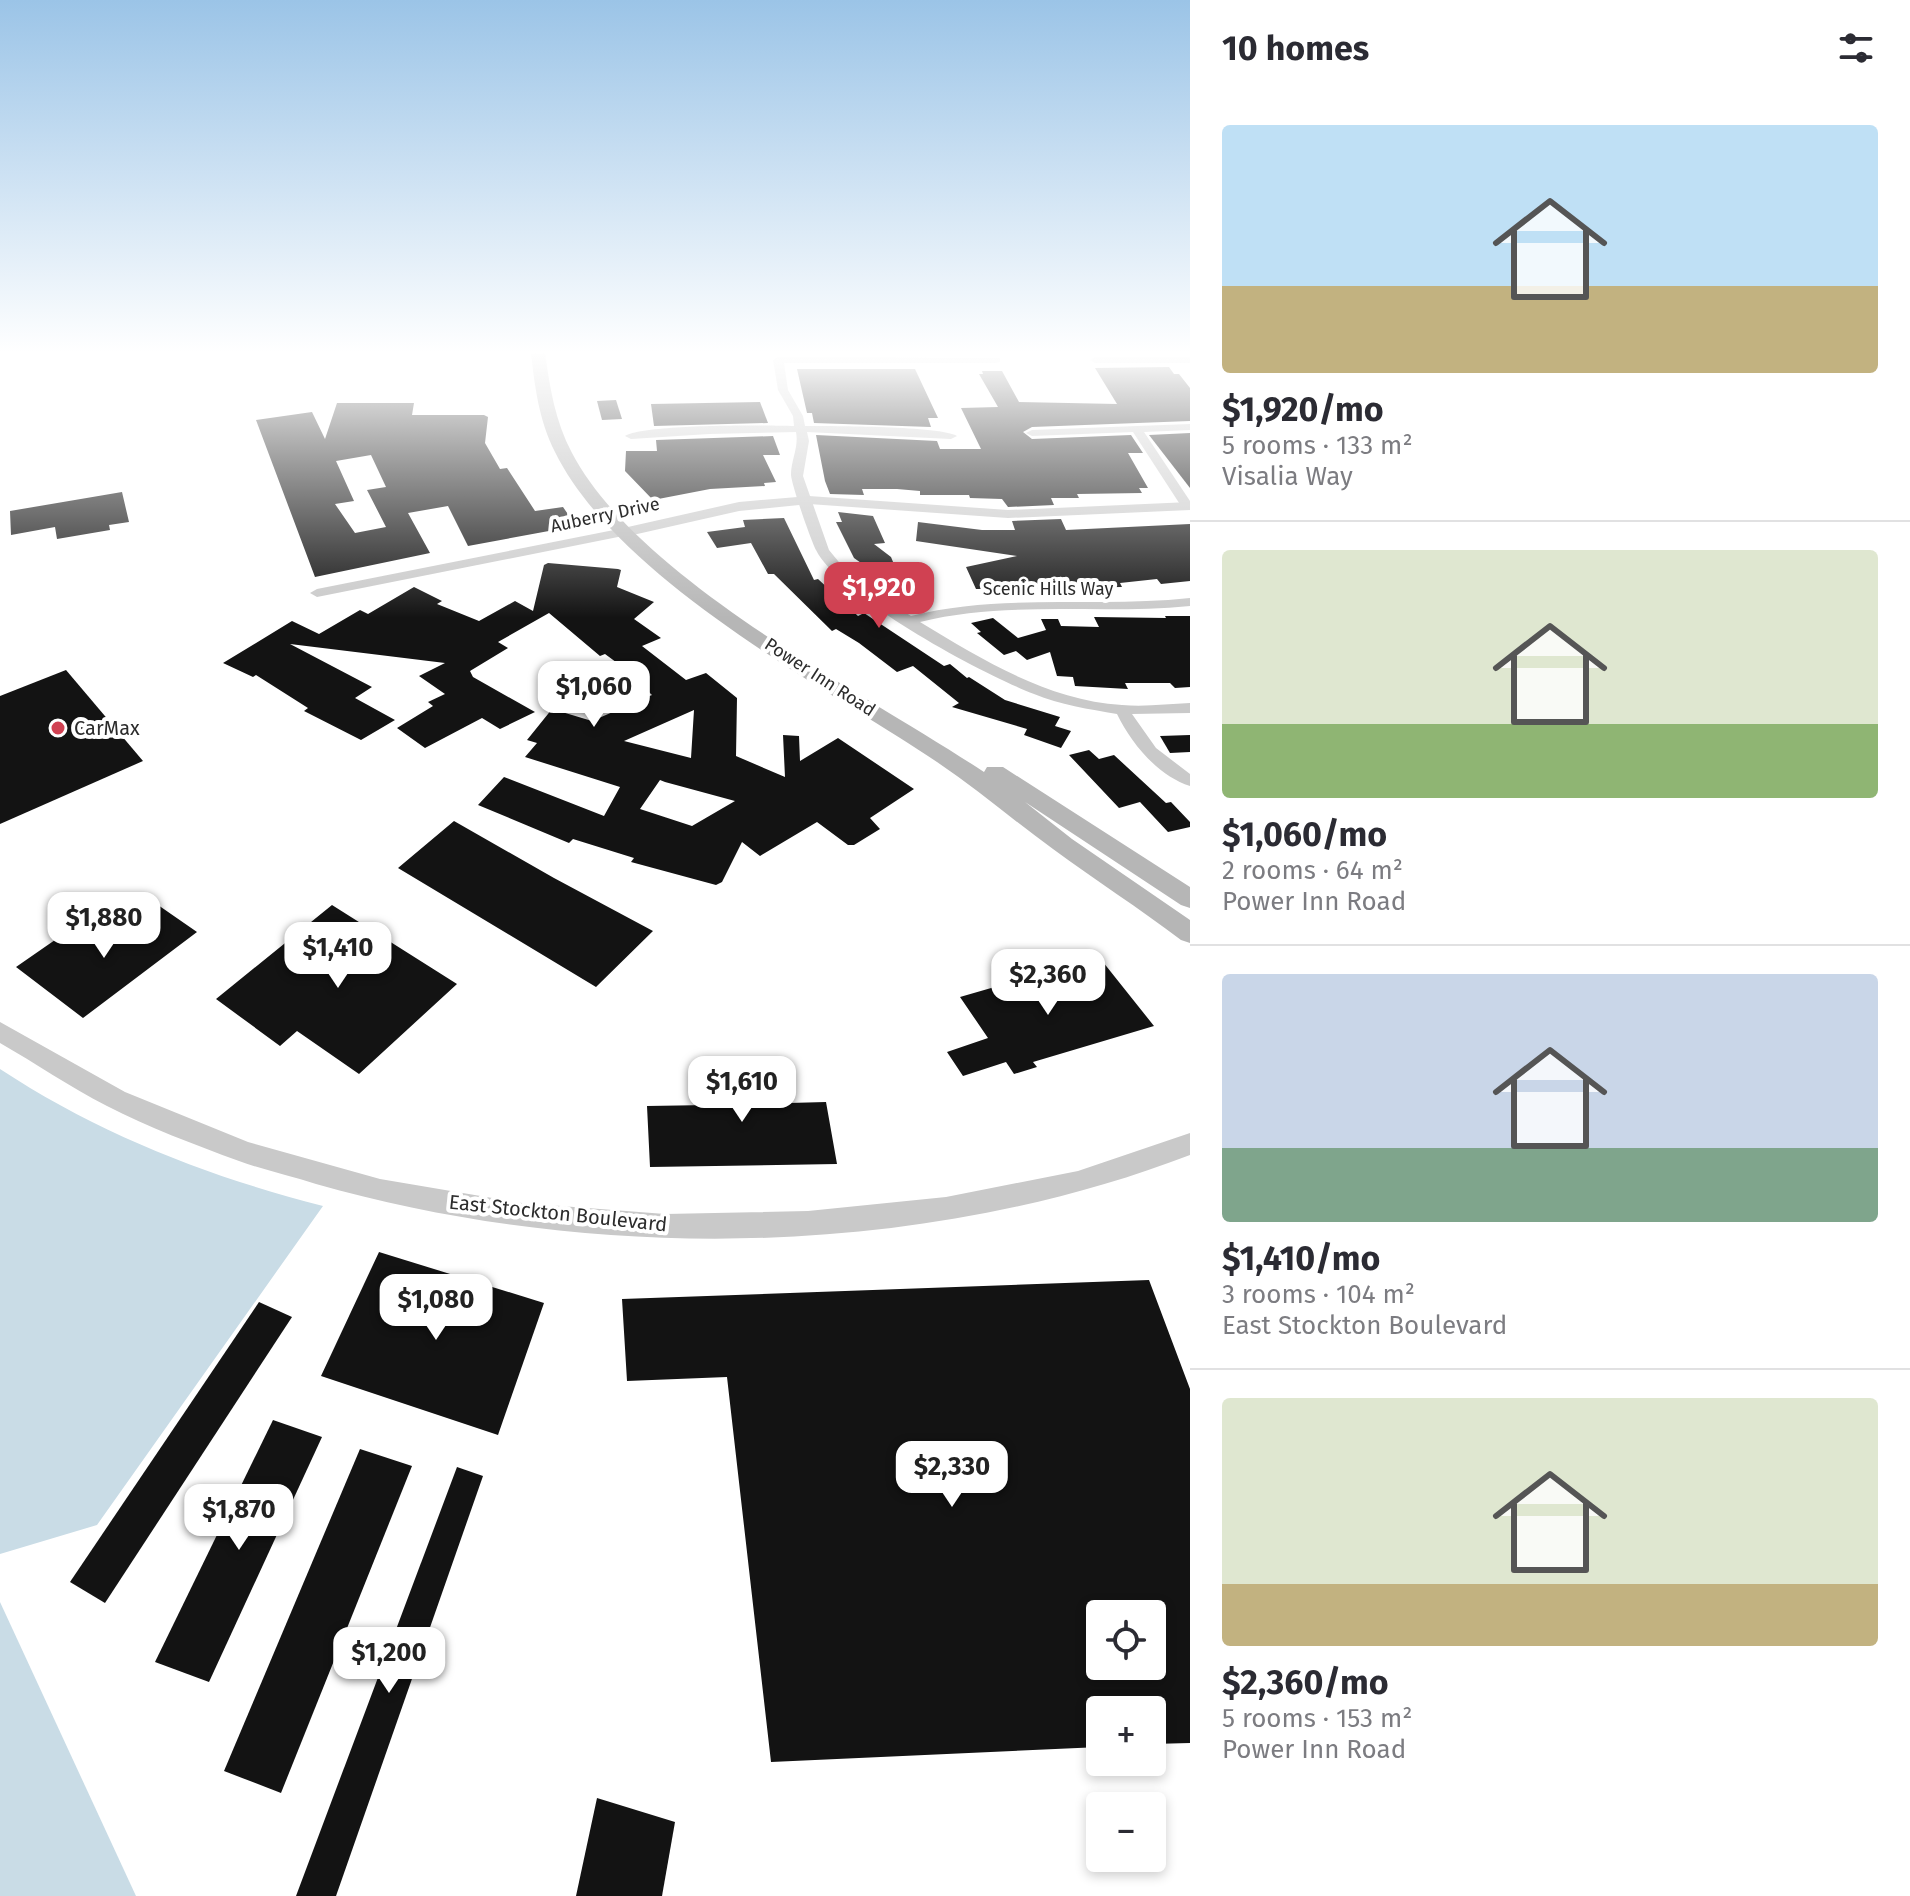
<!DOCTYPE html>
<meta charset="utf-8">
<style>
body{margin:0;font-family:"Fira Sans",sans-serif;background:#f7f7f7;color:#2b2b33;height:100vh;display:flex;flex-direction:column;font-size:30px;white-space:nowrap}
*{box-sizing:border-box;margin:0}
p{font-size:26px;color:#7c7c81}
.icon{flex:none;width:44px;height:44px;fill:none;stroke:currentColor;stroke-width:2;stroke-linecap:round;stroke-linejoin:round}
.map{position:relative;flex:1;overflow:hidden}
.panel{display:flex;flex-direction:column;background:#fff;width:720px}
.panel>*{flex:none}
.buttons{position:absolute;left:1086px;top:1600px;display:grid;gap:16px}
.buttons a{display:grid;place-items:center;width:80px;height:80px;border-radius:8px;background:#fff;box-shadow:0 4px 12px #0003;font-size:40px}
.price{position:absolute;translate:-50% -68px;padding:0 18px;border-radius:16px;background:#fff;color:#222;font-size:26px;line-height:52px;filter:drop-shadow(0 2px 4px #0008)}
.price::after{content:'';position:absolute;left:50%;top:48px;width:24px;height:18px;margin-left:-12px;background:inherit;clip-path:polygon(0 0,100% 0,50% 100%)}
.price.current{background:#d04152;color:#fff}
ul{padding:0;list-style:none}
li{display:grid;align-content:center;gap:16px;height:424px;padding:0 32px}
li+li{border-top:2px solid #e1e1e2}
li span{display:grid;place-items:center;height:248px;border-radius:8px;color:#555}
li>.icon{margin-inline-start:auto}
span .icon{width:144px;height:144px;fill:#fffc;stroke-width:1}
li b{font-size:34px}
h2{display:flex;justify-content:space-between;align-items:center;height:96px;padding:0 32px;font-size:34px}
main{display:flex;flex:1;min-height:0}
.map>svg:first-child{display:block}
.water{fill:#c9dce6}
.building{fill:#131313;fill-rule:evenodd}
.lines{fill:none;stroke-linecap:round;stroke-linejoin:round}
.minor{fill:#c9c9c9;fill-rule:evenodd}
.tertiary{fill:#c9c9c9;fill-rule:evenodd}
.secondary{fill:#b6b6b6;fill-rule:evenodd}
.poi-dot{fill:#d04152;stroke:#fff;stroke-width:3}
.labels{text-anchor:middle;dominant-baseline:central;stroke-width:8;stroke-linejoin:round;paint-order:stroke}
.far-street-label{font-size:18px;fill:#2c2c2c;stroke:#fff}
.poi-label{font-size:20px;fill:#2c2c2c;stroke:#fff;text-anchor:start}
.street-label{font-size:20px;fill:#2c2c2c;stroke:#fff}
</style>
<main>
<div class="map">
<svg width="1190" height="1896" viewBox="0 0 1190 1896">
<rect width="100%" height="100%" fill="#fff"/>
<g class="water">
<path d="M0,1069c99,65 209,108 323,137l-226,319 -97,29z"/>
<polygon points="0,1602 136,1896 0,1896"/>
</g>
<g class="building">
<polygon points="1169,367 1174,374 1179,374 1190,388 1190,421 1032,427 1023,432 1032,439 1131,435 1143,453 1128,453 1148,488 1139,488 1142,493 1077,494 1079,498 1051,498 1054,505 1008,507 1002,499 970,498 969,495 920,495 920,491 897,489 862,489 864,495 830,494 825,481 816,435 937,441 940,449 981,449 961,408 998,407 979,374 983,374 982,371 1002,371 1019,402 1117,404 1095,368"/>
<polygon points="797,369 915,369 938,418 928,418 931,427 814,423 812,413 807,413"/>
<polygon points="616,400 622,419 602,420 597,401"/>
<polygon points="760,402 768,423 654,426 651,404"/>
<path d="M337,403h77l-2,12h72l4,2 -3,26 15,26 7,-1 28,43 28,-4 13,19 -108,20 -20,-40 -40,7 22,40 -115,24 -59,-157 56,-8 13,27zM371,455l15,32 -19,3 19,37 -31,6 -20,-29 19,-3 -18,-40z"/>
<polygon points="1190,433 1190,488 1149,435"/>
<polygon points="773,436 780,455 763,455 776,482 764,483 765,486 710,489 653,500 625,471 626,451 657,451 656,440"/>
<polygon points="122,492 129,522 109,525 110,530 57,539 55,527 11,535 10,511"/>
<polygon points="838,512 873,516 885,543 874,544 891,557 898,574 899,564 930,589 910,594 905,590 913,608 881,577 854,558 836,522 842,522"/>
<polygon points="784,518 814,580 818,579 858,616 864,613 944,666 950,664 967,678 969,677 1005,700 1060,717 1055,726 1071,731 1061,748 1024,735 1027,729 952,707 959,703 913,666 897,672 859,643 836,629 832,631 774,574 768,574 751,543 717,548 707,532 745,527 743,520"/>
<polygon points="1061,519 1066,530 1190,524 1190,581 1161,584 1157,579 1120,583 1122,587 976,589 966,567 1017,556 916,541 918,522 982,530 1015,530 1012,521"/>
<path d="M548,563l70,6 3,1 -4,17 37,15 -20,17 27,19 -19,8 44,34 20,-7 31,25 -1,58 49,21 -2,-42 16,1 1,25 38,-23 76,51 -44,29 10,11 -26,16h-6l-31,-23 -57,34 -18,-14 -20,40 -6,3 -85,-23 3,-4 -61,-19 -4,4 -91,-38 26,-28 100,39 16,-29 -95,-30 12,-14 -10,-3 25,-31 40,12 60,-26 -28,-27 -19,-14 -5,2 -51,-43 -51,29 10,6 -38,23 3,6 62,35 -35,17 -18,-11 -57,30 -28,-20 36,-22 -5,-4 17,-8 -26,-18 26,-13 -155,-19 82,43 -17,11 40,22 -34,20 -57,-29 4,-3 -52,-33 -3,2 -30,-14 69,-42 27,13 41,-24 8,4 46,-27 28,14 -5,3 42,17 36,-20 18,10 11,-46zM694,710l-3,48 -67,-17zM660,780l5,2 70,19 -43,25 -52,-17z"/>
<polygon points="1165,616 1190,616 1190,687 1175,688 1170,683 1125,683 1128,689 1075,686 1073,677 1057,676 1050,652 1027,660 1016,651 1004,655 977,633 981,632 971,623 993,618 1018,638 1046,630 1041,619 1058,619 1061,626 1099,627 1094,617 1166,618"/>
<polygon points="66,670 143,761 0,824 0,696"/>
<polygon points="1190,735 1190,752 1170,753 1160,736"/>
<polygon points="1089,750 1099,759 1114,755 1166,803 1171,802 1190,822 1190,827 1168,832 1140,802 1119,808 1069,755"/>
<polygon points="454,821 554,878 653,931 596,987 398,868"/>
<polygon points="158,905 197,932 83,1018 16,967 78,924 104,943"/>
<polygon points="332,905 457,984 359,1074 297,1031 280,1046 216,999"/>
<polygon points="1099,957 1154,1026 1033,1062 1037,1067 1014,1074 1006,1062 963,1076 947,1052 988,1038 960,997"/>
<polygon points="783,1065 789,1103 826,1102 837,1164 650,1167 647,1106 709,1105 706,1066"/>
<polygon points="379,1252 544,1303 498,1435 321,1376"/>
<path d="M1149,1280l41,109v354l-38,1v-34h-52v37l-329,15 -44,-385 -100,4 -5,-82zM1100,1614h52v52h-52z"/>
<polygon points="259,1302 292,1317 105,1603 70,1582"/>
<polygon points="273,1420 322,1437 209,1682 155,1662"/>
<polygon points="360,1449 412,1466 281,1793 224,1771"/>
<polygon points="457,1467 483,1476 336,1896 296,1896"/>
<polygon points="597,1798 675,1822 662,1896 576,1896"/>
</g>
<g class="lines">
<g class="minor">
<path d="M778,357l222,1v4l-4,1h-212l4,27 15,26 2,10c26,0 136,0 152,10l-6,3 -144,-7 2,9 -6,35 26,74 23,28 59,38c91,-23 186,-8 279,-18v8c-90,9 -182,-6 -270,16 63,38 127,78 202,83 23,2 46,-1 68,-2v10l-58,1 24,34 34,26v12c-32,-10 -59,-43 -73,-72 -28,-5 -57,-9 -83,-20 -52,-20 -194,-96 -218,-144 -6,-12 -24,-64 -25,-75 0,-15 8,-28 5,-43l-87,2 -78,5 -6,-3c19,-12 140,-11 169,-10l-1,-10 -15,-26 -5,-30z"/>
<polygon points="1190,357 1190,363 1095,363 1090,360 1095,357"/>
<polygon points="1190,424 1190,430 1144,432 1190,501 1190,509 1183,509 1133,432 1032,436 1026,433 1032,430"/>
<polygon points="624,528 628,529 628,535 317,597 310,593 317,589"/>
</g>
<g class="tertiary">
<polygon points="809,496 1008,510 1190,502 1190,510 1008,518 809,504 739,511 624,537 616,532 619,529 739,502"/>
<path d="M0,1022l125,70 123,50 132,37 142,24 143,11 143,-3 138,-14 132,-26 112,-38v22c-271,104 -596,108 -874,29 -25,-8 -52,-14 -77,-23 -44,-16 -91,-34 -132,-55 -37,-19 -72,-43 -107,-63z"/>
</g>
<path class="secondary" d="M531,353h14c5,35 10,68 27,100 67,127 291,239 412,319l3,-5h16l187,120v21l-9,-3 -156,-103 47,37 118,81v23l-9,-3c-42,-32 -86,-60 -128,-91 -40,-29 -76,-60 -116,-87 -117,-78 -319,-183 -382,-310 -16,-32 -20,-64 -24,-99z"/>
</g>
<linearGradient id="sky" x2="0" y2="1"><stop stop-color="#9bc4e7"/><stop offset="0.57" stop-color="#fff"/><stop offset="1" stop-color="#fff" stop-opacity="0"/></linearGradient>
<rect width="1190" height="618" fill="url(#sky)"/>
<circle class="poi-dot" cx="58" cy="728" r="8"/>
<g class="labels">
<g class="far-street-label">
<text transform="translate(605 515) rotate(-12)">Auberry Drive</text>
<text x="1048" y="589">Scenic Hills Way</text>
<text transform="translate(820 677) rotate(33)">Power Inn Road</text>
</g>
<g class="poi-label">
<text x="74" y="728">CarMax</text>
</g>
<g class="street-label">
<text transform="translate(558 1213) rotate(6)">East Stockton Boulevard</text>
</g>
</g>
</svg>
<div class="buttons">
<a><svg class="icon" aria-label="locate" viewBox="0 0 24 24"><circle cx="12" cy="12" r="6"/><path d="M12 2v4M12 18v4M2 12h4M18 12h4"/></svg></a>
<a>+</a>
<a>−</a>
</div>
<b class="price current" style="left:879px;top:630px">$1,920</b>
<b class="price" style="left:594px;top:729px">$1,060</b>
<b class="price" style="left:104px;top:960px">$1,880</b>
<b class="price" style="left:338px;top:990px">$1,410</b>
<b class="price" style="left:1048px;top:1017px">$2,360</b>
<b class="price" style="left:742px;top:1124px">$1,610</b>
<b class="price" style="left:436px;top:1342px">$1,080</b>
<b class="price" style="left:952px;top:1509px">$2,330</b>
<b class="price" style="left:239px;top:1552px">$1,870</b>
<b class="price" style="left:389px;top:1695px">$1,200</b>
</div>
<section class="panel">
<h2>10 homes<svg class="icon" aria-label="filters" viewBox="0 0 24 24"><path d="M4 7h16M4 17h16"/><circle cx="9" cy="7" r="2"/><circle cx="15" cy="17" r="2"/></svg></h2>
<ul>
<li><span style="background:linear-gradient(#bfe0f5 65%,#c2b280 0)"><svg class="icon" aria-label="home" viewBox="0 0 24 24"><path d="M3 11l9-7 9 7M6 9v11h12V9"/></svg></span><div><b>$1,920/mo</b><p>5 rooms · 133 m²</p><p>Visalia Way</p></div></li>
<li><span style="background:linear-gradient(#dfe7d0 70%,#8fb573 0)"><svg class="icon" aria-label="home" viewBox="0 0 24 24"><path d="M3 11l9-7 9 7M6 9v11h12V9"/></svg></span><div><b>$1,060/mo</b><p>2 rooms · 64 m²</p><p>Power Inn Road</p></div></li>
<li><span style="background:linear-gradient(#c9d6e8 70%,#7fa58c 0)"><svg class="icon" aria-label="home" viewBox="0 0 24 24"><path d="M3 11l9-7 9 7M6 9v11h12V9"/></svg></span><div><b>$1,410/mo</b><p>3 rooms · 104 m²</p><p>East Stockton Boulevard</p></div></li>
<li><span style="background:linear-gradient(#dfe7d0 75%,#c2b280 0)"><svg class="icon" aria-label="home" viewBox="0 0 24 24"><path d="M3 11l9-7 9 7M6 9v11h12V9"/></svg></span><div><b>$2,360/mo</b><p>5 rooms · 153 m²</p><p>Power Inn Road</p></div></li>
</ul>
</section>
</main>
